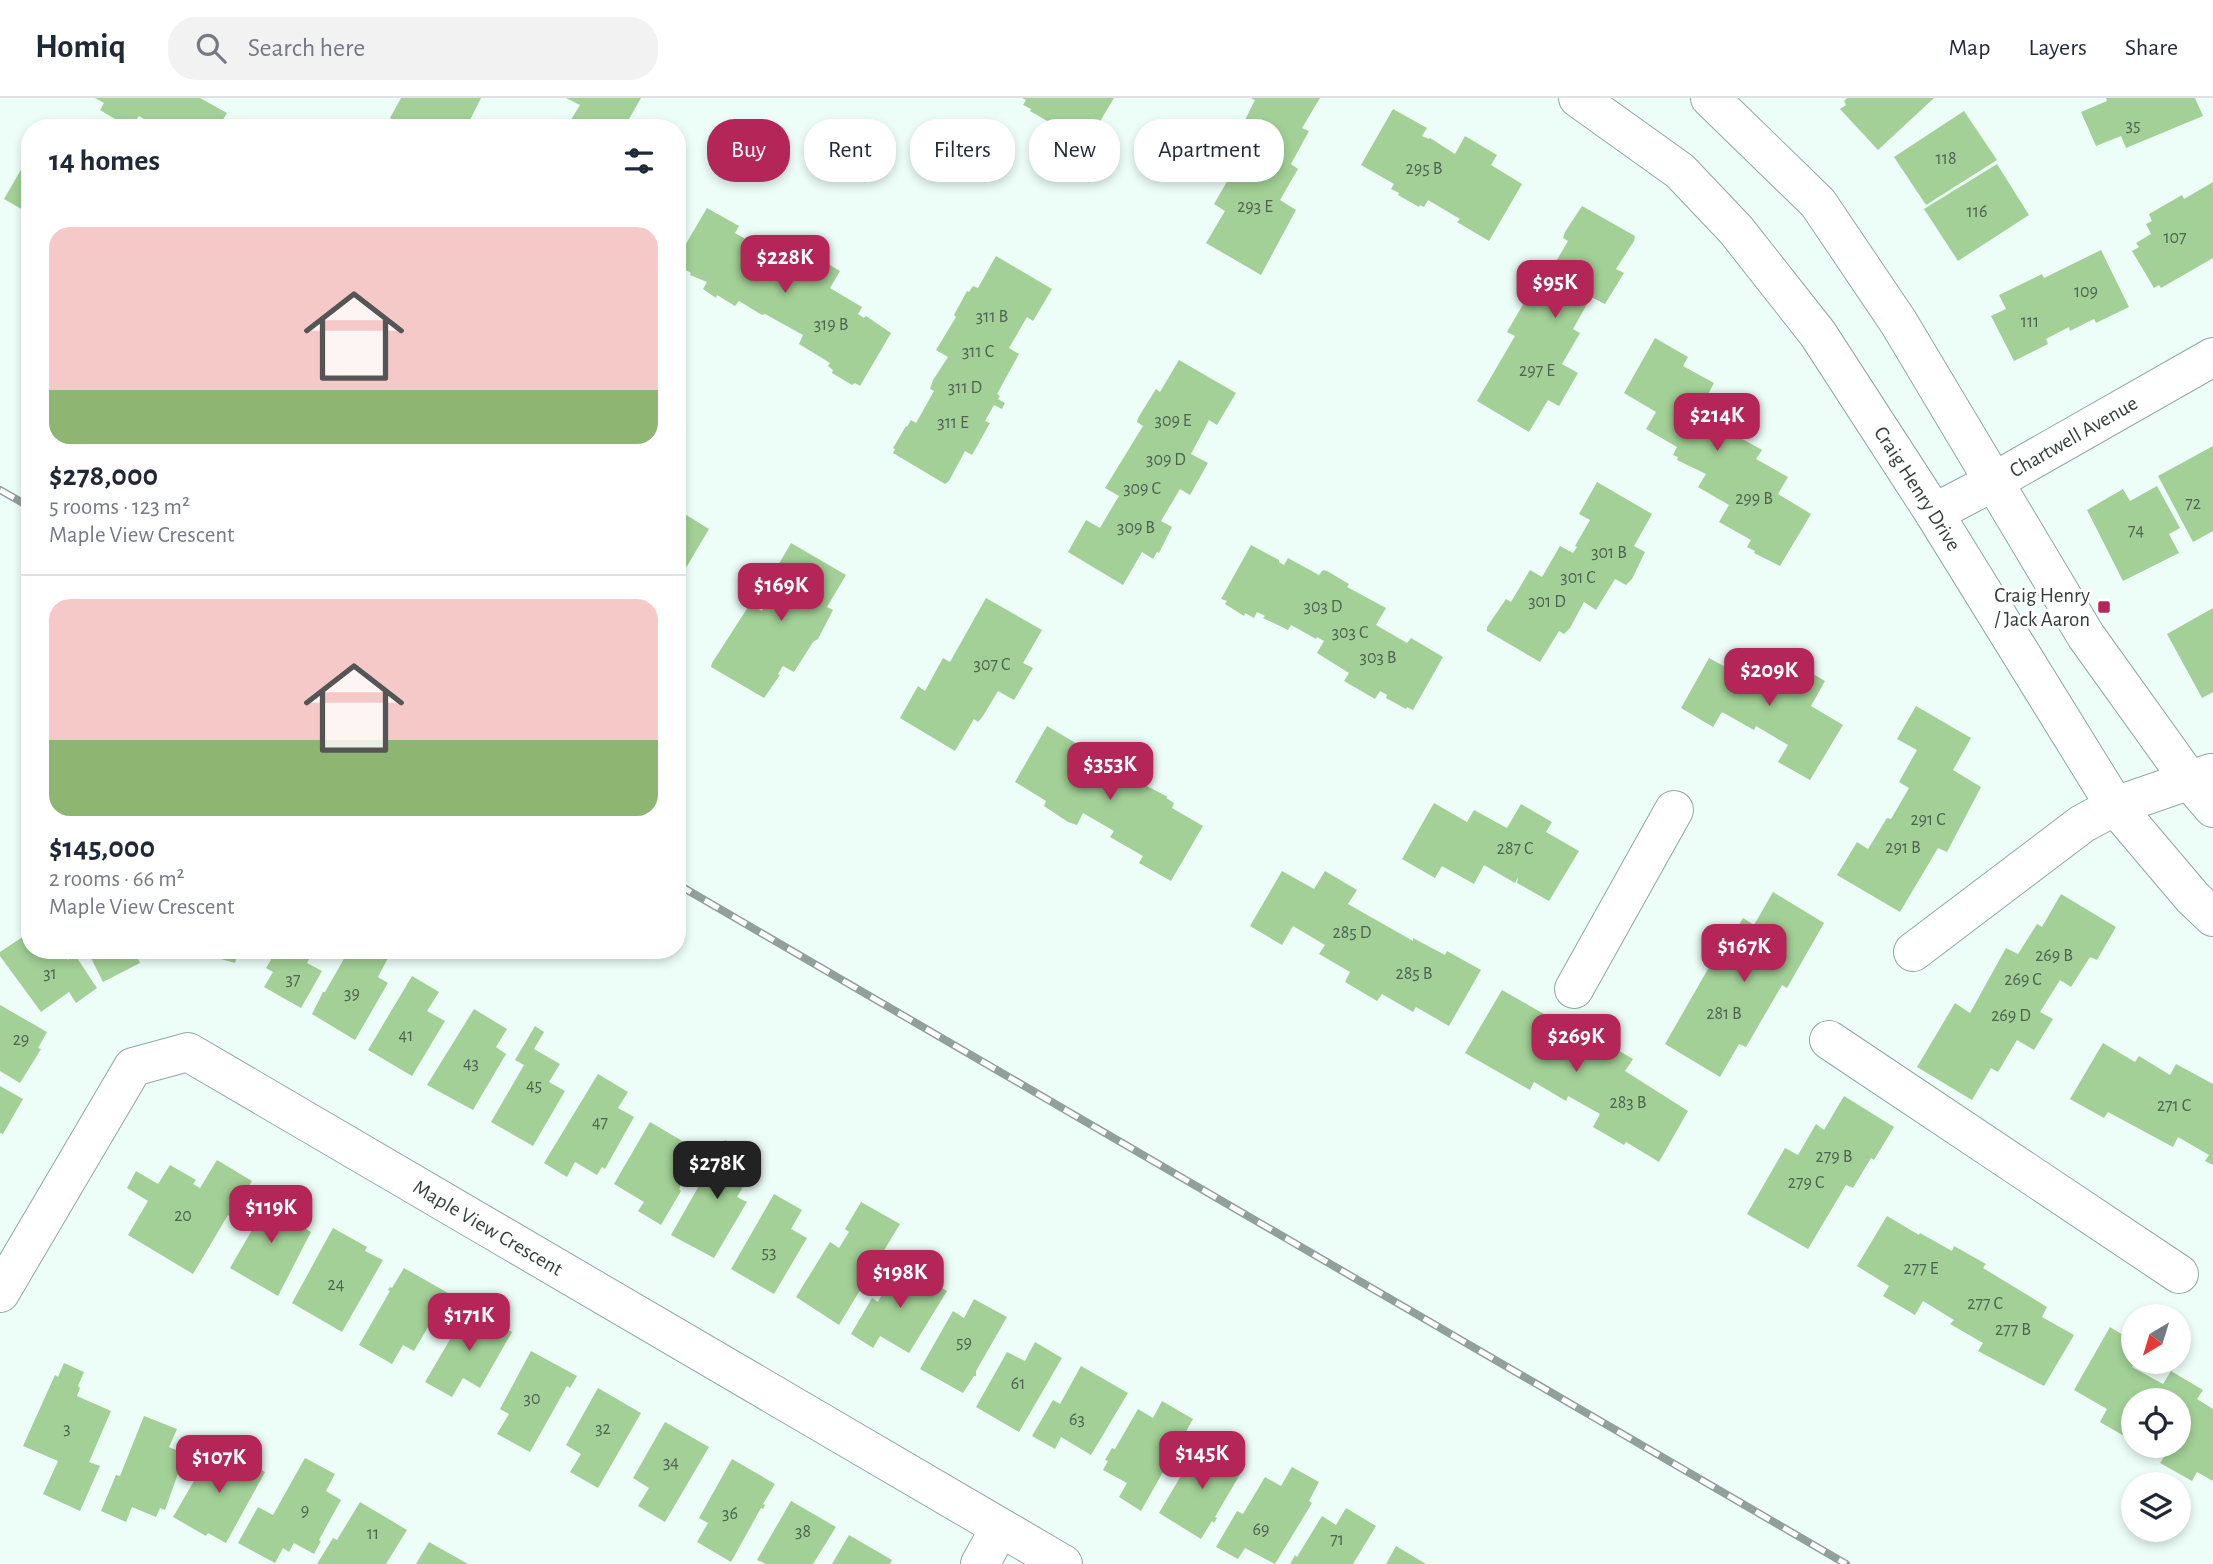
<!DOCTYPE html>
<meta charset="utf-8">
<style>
body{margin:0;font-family:"Alegreya Sans",sans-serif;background:#f2f2f3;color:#1f2937;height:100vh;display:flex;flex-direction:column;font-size:26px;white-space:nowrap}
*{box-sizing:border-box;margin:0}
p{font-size:23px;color:#747a83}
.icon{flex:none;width:38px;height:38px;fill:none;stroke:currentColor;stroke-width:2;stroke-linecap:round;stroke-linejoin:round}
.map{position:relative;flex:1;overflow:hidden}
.side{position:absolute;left:21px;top:21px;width:665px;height:840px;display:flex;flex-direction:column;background:#fff;border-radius:28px;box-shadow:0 4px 10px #0003}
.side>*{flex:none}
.hud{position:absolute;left:707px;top:21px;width:665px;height:63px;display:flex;gap:14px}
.needle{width:46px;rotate:218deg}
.buttons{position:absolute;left:2121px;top:1206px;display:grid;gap:14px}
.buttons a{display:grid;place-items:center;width:70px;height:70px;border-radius:50%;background:#fff;box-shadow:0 4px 10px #0003;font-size:35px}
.price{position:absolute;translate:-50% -60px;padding:0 16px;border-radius:14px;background:#b42558;color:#fff;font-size:23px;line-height:46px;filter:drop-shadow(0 2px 4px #0008)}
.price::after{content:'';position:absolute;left:50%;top:42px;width:21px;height:16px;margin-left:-10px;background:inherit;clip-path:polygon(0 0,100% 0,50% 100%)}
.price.active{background:#222;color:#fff}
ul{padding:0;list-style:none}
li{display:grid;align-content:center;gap:14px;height:371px;padding:0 28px}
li+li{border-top:2px solid #e0e1e3}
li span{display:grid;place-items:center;height:217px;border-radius:21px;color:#555}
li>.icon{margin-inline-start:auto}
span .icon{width:126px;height:126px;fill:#fffc;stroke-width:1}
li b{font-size:30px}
h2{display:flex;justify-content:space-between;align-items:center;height:84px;padding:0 28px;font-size:30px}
.tag{padding:0 24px;border-radius:28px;background:#fff;box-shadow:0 4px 10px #0003;font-size:24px;line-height:63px}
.tag.active{background:#b42558;color:#fff}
header{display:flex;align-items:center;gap:42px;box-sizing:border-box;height:98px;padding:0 35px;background:#fff;border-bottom:2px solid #e0e1e3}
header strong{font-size:33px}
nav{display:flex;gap:38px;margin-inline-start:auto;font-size:24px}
.search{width:490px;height:63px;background:#f2f2f3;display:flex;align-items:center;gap:18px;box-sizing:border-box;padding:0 24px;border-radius:28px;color:#747a83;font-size:26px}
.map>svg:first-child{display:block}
.building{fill:#a2d096}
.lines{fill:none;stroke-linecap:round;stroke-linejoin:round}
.minor-casing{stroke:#8da89f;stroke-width:40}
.minor{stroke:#fff;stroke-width:38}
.rail-casing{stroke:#91a09b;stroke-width:8}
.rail{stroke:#fff;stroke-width:5;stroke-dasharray:16;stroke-linecap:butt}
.poi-dot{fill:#b42558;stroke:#fff;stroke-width:2.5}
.labels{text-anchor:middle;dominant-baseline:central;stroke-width:6;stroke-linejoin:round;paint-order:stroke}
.number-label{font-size:18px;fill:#4f6352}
.street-label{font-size:21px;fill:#333f3b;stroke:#fff}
.poi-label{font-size:21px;fill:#333f3b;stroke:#fff;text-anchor:end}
</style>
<header>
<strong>Homiq</strong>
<div class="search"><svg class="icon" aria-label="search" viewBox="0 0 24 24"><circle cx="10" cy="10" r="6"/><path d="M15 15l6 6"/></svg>Search here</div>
<nav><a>Map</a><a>Layers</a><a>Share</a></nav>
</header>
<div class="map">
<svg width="2213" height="1466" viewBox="0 0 2213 1466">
<rect width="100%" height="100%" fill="#edfef8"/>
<g class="building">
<polygon points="95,0 200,0 227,15 218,30 159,30 139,18 130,30 100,12 104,5"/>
<polygon points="401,0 481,0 466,30 408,30 390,20"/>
<polygon points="566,0 641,0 624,30 566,30 580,7"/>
<polygon points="1022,0 1114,0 1083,52 1050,34 1054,27 1030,13 1031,11 1023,7 1026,2"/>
<polygon points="1251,0 1320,0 1302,30 1309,33 1291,66 1298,71 1280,102 1296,112 1261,177 1206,145 1225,113 1214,106 1232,75 1224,71 1243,39 1238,36 1255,2"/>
<polygon points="1847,0 1934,0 1878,52 1840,11 1846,7 1844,3"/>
<polygon points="2106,0 2195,0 2203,18 2126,50 2121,38 2096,48 2081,14 2107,3"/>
<polygon points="1393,11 1427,30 1422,38 1429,41 1430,40 1455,56 1465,38 1497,57 1491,67 1522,86 1489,143 1457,124 1460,121 1428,102 1424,109 1420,107 1419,109 1398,97 1399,95 1391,91 1394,86 1361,67"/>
<polygon points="1964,13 1997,62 1926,107 1894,59"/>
<polygon points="30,56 30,116 4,101"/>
<polygon points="1997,66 2029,117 1958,163 1924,111"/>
<polygon points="2213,84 2213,160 2161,190 2159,187 2154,190 2132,153 2139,149 2136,145 2151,136 2146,126 2152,123 2149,116 2182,97 2184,101"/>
<polygon points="1582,108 1635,138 1634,143 1616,171 1624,175 1605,206 1591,199 1573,231 1580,235 1562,266 1578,275 1559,308 1548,302 1529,334 1477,303 1515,238 1507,234 1525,203 1520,200 1524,193 1522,193 1539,168 1550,174 1568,143 1563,140 1565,134"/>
<polygon points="707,110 739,128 735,135 766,153 769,148 777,153 779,151 802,167 809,155 840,173 830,190 862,209 858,216 864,220 866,218 891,235 860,288 855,285 852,287 832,275 833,272 828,268 830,265 799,246 803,237 765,216 762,217 739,203 735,208 717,197 716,200 703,191 707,184 690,177 691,175 677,167 677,161"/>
<polygon points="2101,152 2129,209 2096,225 2094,221 2070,233 2069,229 2046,241 2048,246 2014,263 1991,218 2006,211 1999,197 2042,176 2044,180"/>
<polygon points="996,158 1052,191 1033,223 1027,219 1009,250 1019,256 997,296 1000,298 998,301 1005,305 1002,311 994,307 985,323 990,325 972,357 965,353 949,383 945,386 893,355 895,351 893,350 906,328 907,329 911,322 916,325 934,293 930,291 933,282 948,259 936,252 956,219 954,217 967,193 969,194 973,188 978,190"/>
<polygon points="1655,240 1688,259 1683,268 1714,285 1704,304 1736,323 1730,334 1762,352 1756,361 1788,379 1778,396 1811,416 1780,468 1754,455 1755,453 1747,449 1751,442 1719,424 1729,407 1698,389 1706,376 1677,362 1678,359 1673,357 1677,349 1646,331 1656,314 1624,295"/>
<polygon points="1179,262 1236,295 1217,327 1209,322 1191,356 1208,365 1190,397 1180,391 1161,423 1172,429 1159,455 1157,454 1153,461 1142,454 1123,487 1068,454 1086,422 1100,430 1104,423 1119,398 1105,390 1143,328 1137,324 1138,320 1156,291 1160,294"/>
<polygon points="2213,348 2213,433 2193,444 2158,378"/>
<polygon points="1597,384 1652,416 1634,448 1645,454 1632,481 1626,487 1615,481 1596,512 1584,504 1570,530 1564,536 1559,533 1540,564 1487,533 1487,529 1506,501 1511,504 1530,472 1542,479 1560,448 1573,455 1577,449 1575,448 1590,422 1579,416"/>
<polygon points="2157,388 2180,430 2169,436 2179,455 2123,483 2087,412 2123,391 2130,403"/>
<polygon points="677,415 682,417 683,415 709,431 677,485"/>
<polygon points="791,445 846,477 827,509 833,512 818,541 813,544 794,574 783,568 778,576 780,577 764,600 711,569 712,565 750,506 762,513 775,486 777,488 781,481 773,476"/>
<polygon points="1251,447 1279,462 1279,464 1284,467 1288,460 1319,477 1323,472 1327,473 1349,486 1347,489 1386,510 1376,527 1407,545 1411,540 1443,559 1413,612 1407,609 1406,611 1386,600 1387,597 1380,593 1375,601 1344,583 1349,575 1317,555 1324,543 1317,539 1316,541 1291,527 1288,532 1263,520 1265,518 1257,514 1254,520 1245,515 1244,518 1225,506 1227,503 1221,501"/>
<polygon points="986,500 1042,532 1023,565 1033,570 1014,602 998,593 983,618 978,624 974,621 955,653 900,620 918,588 925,593 943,560 950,564"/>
<polygon points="2213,510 2213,594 2202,600 2167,536"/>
<polygon points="1754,558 1786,576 1793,564 1825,583 1811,608 1843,627 1810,682 1778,664 1788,647 1756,628 1754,632 1722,614 1713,629 1681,610 1709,560 1742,578"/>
<polygon points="1916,608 1971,640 1953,672 1981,689 1947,754 1938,750 1900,814 1837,777 1857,744 1868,751 1887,720 1891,721 1909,690 1899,684 1917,652 1897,641"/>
<polygon points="1047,628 1079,647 1074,654 1107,674 1115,660 1146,677 1141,685 1168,699 1166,700 1174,705 1172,710 1203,728 1171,783 1139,765 1143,758 1110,739 1114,733 1083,715 1077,727 1068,724 1044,708 1046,703 1015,684"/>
<polygon points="1434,705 1467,724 1474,712 1507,730 1521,706 1552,724 1546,734 1579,753 1549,803 1517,785 1518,779 1515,785 1484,767 1474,786 1442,768 1435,780 1402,761"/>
<polygon points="1282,773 1314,791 1325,773 1357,792 1348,806 1413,843 1413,840 1445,857 1447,853 1481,872 1449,928 1416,909 1413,914 1382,896 1377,903 1345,884 1350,874 1319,856 1325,847 1293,828 1282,847 1250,828"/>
<polygon points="1773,794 1824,825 1787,890 1782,887 1746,949 1739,946 1720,979 1665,946 1720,850 1724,852 1743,820 1754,827"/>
<polygon points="2061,796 2116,829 2097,862 2090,859 2071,889 2060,882 2040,914 2053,921 2034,952 2017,942 1998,974 1991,970 1972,1002 1917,969 1955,905 1970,915 2006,850 2018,856 2037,826 2042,829"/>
<polygon points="30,834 30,852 62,852 68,862 75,857 97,890 76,905 69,894 41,914 0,858 0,854"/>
<polygon points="87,852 134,852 140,865 103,884"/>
<polygon points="200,852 239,852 235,865 199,855"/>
<polygon points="258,852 314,852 307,865 322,873 301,910 264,889 273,874 266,870 272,860"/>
<polygon points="349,852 375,852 388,860 378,879 388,885 355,942 312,916 323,894 325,894"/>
<polygon points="412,878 439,894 427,913 445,923 412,978 368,952"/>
<polygon points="1502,892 1598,947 1601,942 1633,961 1625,973 1688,1013 1659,1064 1626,1044 1624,1047 1593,1029 1600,1016 1568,998 1566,1003 1534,984 1530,992 1465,955"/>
<polygon points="0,907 47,934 38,950 41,951 20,985 0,973"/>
<polygon points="474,911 507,931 496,949 506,956 473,1012 427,987"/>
<polygon points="535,928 544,934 534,951 560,966 549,984 565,993 533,1048 491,1024 524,967 515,962"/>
<polygon points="2103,945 2135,964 2139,958 2170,977 2176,966 2213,986 2213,1067 2205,1063 2209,1057 2178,1039 2173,1049 2108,1014 2104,1020 2070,1001"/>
<polygon points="598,976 628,994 618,1010 634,1019 605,1071 602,1069 597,1077 575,1064 567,1079 544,1065"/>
<polygon points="0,988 23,1001 3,1036 0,1035"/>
<polygon points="1844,998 1894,1029 1874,1062 1871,1060 1853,1090 1846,1087 1808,1151 1747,1116 1785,1050 1798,1057 1816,1026 1824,1032"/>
<polygon points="650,1024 696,1051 680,1079 683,1081 679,1091 681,1093 661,1127 638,1113 644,1104 614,1086"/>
<polygon points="725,1042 759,1061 737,1099 747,1104 714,1160 671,1137"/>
<polygon points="217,1062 252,1083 231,1119 228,1117 193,1176 128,1137 148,1103 127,1090 136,1073 158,1086 170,1067 196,1082 193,1086 200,1090"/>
<polygon points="266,1092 289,1105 282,1117 311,1134 278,1198 230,1170 252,1132 245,1129"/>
<polygon points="774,1096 802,1112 791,1131 807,1140 774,1196 731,1171"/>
<polygon points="861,1104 900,1126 839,1227 796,1199 830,1144 839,1150 849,1134 845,1131"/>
<polygon points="1887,1118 1919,1137 1920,1135 1952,1153 1954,1148 1986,1166 1983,1170 2047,1209 2042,1219 2074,1237 2044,1288 1978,1253 1983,1245 1950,1226 1954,1222 1923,1203 1915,1217 1883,1198 1889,1188 1857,1168"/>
<polygon points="333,1130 367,1149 365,1153 383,1162 342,1234 292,1205"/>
<polygon points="900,1165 947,1193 909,1255 880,1238 873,1250 851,1236 872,1200 878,1204"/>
<polygon points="404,1170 448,1195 414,1253 403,1247 392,1266 359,1247 390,1193 388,1192 390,1189 392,1190"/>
<polygon points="974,1201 1007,1219 976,1273 976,1278 974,1278 963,1295 920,1271 953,1213 964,1220"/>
<polygon points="469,1209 512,1234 480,1290 463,1280 452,1299 425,1284"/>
<polygon points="2110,1229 2133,1243 2135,1264 2132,1269 2163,1286 2171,1273 2203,1292 2197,1301 2213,1311 2213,1383 2197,1374 2192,1383 2160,1365 2167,1355 2154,1348 2179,1348 2179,1302 2133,1302 2133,1337 2131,1342 2100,1324 2107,1311 2074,1292"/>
<polygon points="1035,1244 1062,1260 1019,1334 976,1309 1007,1254 1025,1263"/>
<polygon points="531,1253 577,1278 570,1290 567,1288 530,1354 497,1336 509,1316 500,1311"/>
<polygon points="64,1265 84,1274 78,1288 80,1290 77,1298 111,1313 89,1364 100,1368 80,1413 43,1396 58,1363 23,1348 55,1277 58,1279"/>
<polygon points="1081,1268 1128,1295 1091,1357 1061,1339 1055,1351 1032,1338 1053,1302 1060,1306"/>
<polygon points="598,1290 641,1315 598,1390 570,1374 581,1356 566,1347"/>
<polygon points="1162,1303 1193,1321 1141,1413 1119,1399 1127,1385 1103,1372 1108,1363 1105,1362 1112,1350 1115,1351 1138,1311 1153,1320"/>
<polygon points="144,1318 177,1331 169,1349 185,1356 165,1412 160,1410 156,1419 132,1409 126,1424 101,1413 116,1377 120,1378"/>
<polygon points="665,1324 709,1349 665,1424 638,1408 649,1390 633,1380"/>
<polygon points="215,1347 265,1374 226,1445 208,1435 206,1438 173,1419"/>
<polygon points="1214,1347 1246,1366 1215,1419 1217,1420 1214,1425 1212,1423 1201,1441 1159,1415 1192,1359 1203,1366"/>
<polygon points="305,1360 335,1376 326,1393 341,1402 319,1442 321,1443 314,1456 294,1445 289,1454 283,1450 275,1465 238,1445 258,1409 273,1417"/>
<polygon points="732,1361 775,1386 763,1406 765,1407 763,1411 761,1410 731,1464 697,1444 708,1425 699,1420"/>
<polygon points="1292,1369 1319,1384 1309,1403 1312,1405 1275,1466 1245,1450 1238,1461 1216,1449 1237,1413 1243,1416 1265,1379 1281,1388"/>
<polygon points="791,1403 836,1429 813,1466 766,1466 757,1462"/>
<polygon points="360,1404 407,1432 386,1466 317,1466 333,1440 337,1442"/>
<polygon points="1346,1410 1376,1428 1353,1466 1290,1466 1295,1457 1297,1459 1322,1418 1336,1427"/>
<polygon points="849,1437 892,1462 890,1466 832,1466"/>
<polygon points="429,1444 468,1466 416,1466"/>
<polygon points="1396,1448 1426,1466 1386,1466"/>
</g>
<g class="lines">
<defs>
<g id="minor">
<path id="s1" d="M1578,0l102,73 56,59 82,104 116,179 181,293 78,92 20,19"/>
<polyline points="1710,0 1818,105 1899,225 2086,538 2190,683 2213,710"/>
<path id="s2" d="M1934,415l61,-32 218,-124"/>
<polyline points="1913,854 2082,726 2115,708 2211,675"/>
<polyline points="1574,891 1674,712"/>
<polyline points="1829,942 2179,1176"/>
<path id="s3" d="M0,1195l133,-226 55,-15 875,512"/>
<polyline points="980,1466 1000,1430"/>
</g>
</defs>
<use href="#minor" class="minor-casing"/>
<use href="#minor" class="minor"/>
<defs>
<g id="rail">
<polyline points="0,392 30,409"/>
<polyline points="677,786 1846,1466"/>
</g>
</defs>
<use href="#rail" class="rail-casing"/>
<use href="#rail" class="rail"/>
</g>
<rect class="poi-dot" x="2097" y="502" width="14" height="14" rx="3.5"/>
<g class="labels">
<g class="number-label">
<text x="2133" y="28">35</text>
<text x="1946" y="61">118</text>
<text x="1424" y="71">295 B</text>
<text x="1255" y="109">293 E</text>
<text x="1977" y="114">116</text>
<text x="2175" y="140">107</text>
<text x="2086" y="194">109</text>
<text x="992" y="219">311 B</text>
<text x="2030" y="224">111</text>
<text x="831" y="227">319 B</text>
<text x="978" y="254">311 C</text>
<text x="1537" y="273">297 E</text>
<text x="965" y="290">311 D</text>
<text x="1173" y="323">309 E</text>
<text x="953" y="325">311 E</text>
<text x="1166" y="362">309 D</text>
<text x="1142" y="391">309 C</text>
<text x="1754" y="401">299 B</text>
<text x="2193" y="406">72</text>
<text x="1136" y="430">309 B</text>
<text x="2136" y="433">74</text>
<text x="1609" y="455">301 B</text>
<text x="1578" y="480">301 C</text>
<text x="1547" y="504">301 D</text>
<text x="1323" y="509">303 D</text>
<text x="1350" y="535">303 C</text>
<text x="1378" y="560">303 B</text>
<text x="992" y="567">307 C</text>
<text x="1928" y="722">291 C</text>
<text x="1903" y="750">291 B</text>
<text x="1515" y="751">287 C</text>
<text x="1352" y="835">285 D</text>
<text x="2054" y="858">269 B</text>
<text x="50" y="876">31</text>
<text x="1414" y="876">285 B</text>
<text x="293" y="882">37</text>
<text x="2023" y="882">269 C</text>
<text x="352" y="896">39</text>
<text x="1724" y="916">281 B</text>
<text x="2011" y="918">269 D</text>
<text x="406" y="938">41</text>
<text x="21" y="942">29</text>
<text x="471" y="966">43</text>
<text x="534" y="988">45</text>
<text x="1628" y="1005">283 B</text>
<text x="2174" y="1008">271 C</text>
<text x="600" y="1025">47</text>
<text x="1834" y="1059">279 B</text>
<text x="1806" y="1085">279 C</text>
<text x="183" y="1118">20</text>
<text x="769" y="1155">53</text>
<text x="1921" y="1171">277 E</text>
<text x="336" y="1187">24</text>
<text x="1985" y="1206">277 C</text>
<text x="2013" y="1232">277 B</text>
<text x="964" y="1245">59</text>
<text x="1018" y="1286">61</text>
<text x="532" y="1301">30</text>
<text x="1077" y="1322">63</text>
<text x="67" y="1331">3</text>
<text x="603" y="1331">32</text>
<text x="671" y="1365">34</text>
<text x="305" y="1413">9</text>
<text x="730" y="1416">36</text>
<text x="1261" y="1432">69</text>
<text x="803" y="1434">38</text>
<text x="373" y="1436">11</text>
<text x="1337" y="1442">71</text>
</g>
<g class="street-label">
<text stroke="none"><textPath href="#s2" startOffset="159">Chartwell Avenue</textPath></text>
<text stroke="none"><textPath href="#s1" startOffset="523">Craig Henry Drive</textPath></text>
<text stroke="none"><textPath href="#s3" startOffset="667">Maple View Crescent</textPath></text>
</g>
<g class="poi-label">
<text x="2090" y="497">Craig Henry<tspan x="2090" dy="24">/ Jack Aaron</tspan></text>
</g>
</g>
</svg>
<div class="buttons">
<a><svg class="needle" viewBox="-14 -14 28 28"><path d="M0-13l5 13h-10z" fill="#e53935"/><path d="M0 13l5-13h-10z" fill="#747a83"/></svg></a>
<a><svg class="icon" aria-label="locate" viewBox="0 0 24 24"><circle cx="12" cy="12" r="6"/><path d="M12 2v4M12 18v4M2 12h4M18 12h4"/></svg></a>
<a><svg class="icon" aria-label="layers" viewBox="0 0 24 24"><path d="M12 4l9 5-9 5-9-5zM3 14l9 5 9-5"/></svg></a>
</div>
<b class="price" style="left:785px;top:197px">$228K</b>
<b class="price" style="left:1555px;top:222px">$95K</b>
<b class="price" style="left:1717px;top:355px">$214K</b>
<b class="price" style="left:781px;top:525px">$169K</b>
<b class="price" style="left:1769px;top:610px">$209K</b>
<b class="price" style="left:1110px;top:704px">$353K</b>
<b class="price" style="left:1744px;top:886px">$167K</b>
<b class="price" style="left:1576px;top:976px">$269K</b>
<b class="price active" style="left:717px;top:1103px">$278K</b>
<b class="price" style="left:271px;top:1147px">$119K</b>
<b class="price" style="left:900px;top:1212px">$198K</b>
<b class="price" style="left:469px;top:1255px">$171K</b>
<b class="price" style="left:1202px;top:1393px">$145K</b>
<b class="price" style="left:219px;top:1397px">$107K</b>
<div class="hud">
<a class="tag active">Buy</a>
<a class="tag">Rent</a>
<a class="tag">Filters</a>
<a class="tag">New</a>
<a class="tag">Apartment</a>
</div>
<section class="side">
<h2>14 homes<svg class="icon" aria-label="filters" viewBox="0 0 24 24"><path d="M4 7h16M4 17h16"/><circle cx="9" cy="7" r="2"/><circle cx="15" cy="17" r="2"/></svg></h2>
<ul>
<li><span style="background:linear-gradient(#f6c9c9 75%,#8fb573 0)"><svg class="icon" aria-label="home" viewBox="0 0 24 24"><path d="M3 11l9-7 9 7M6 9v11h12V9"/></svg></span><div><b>$278,000</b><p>5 rooms · 123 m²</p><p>Maple View Crescent</p></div></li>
<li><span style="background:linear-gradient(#f6c9c9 65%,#8fb573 0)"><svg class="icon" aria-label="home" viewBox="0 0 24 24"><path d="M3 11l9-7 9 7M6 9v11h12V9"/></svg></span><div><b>$145,000</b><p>2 rooms · 66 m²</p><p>Maple View Crescent</p></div></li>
</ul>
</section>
</div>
